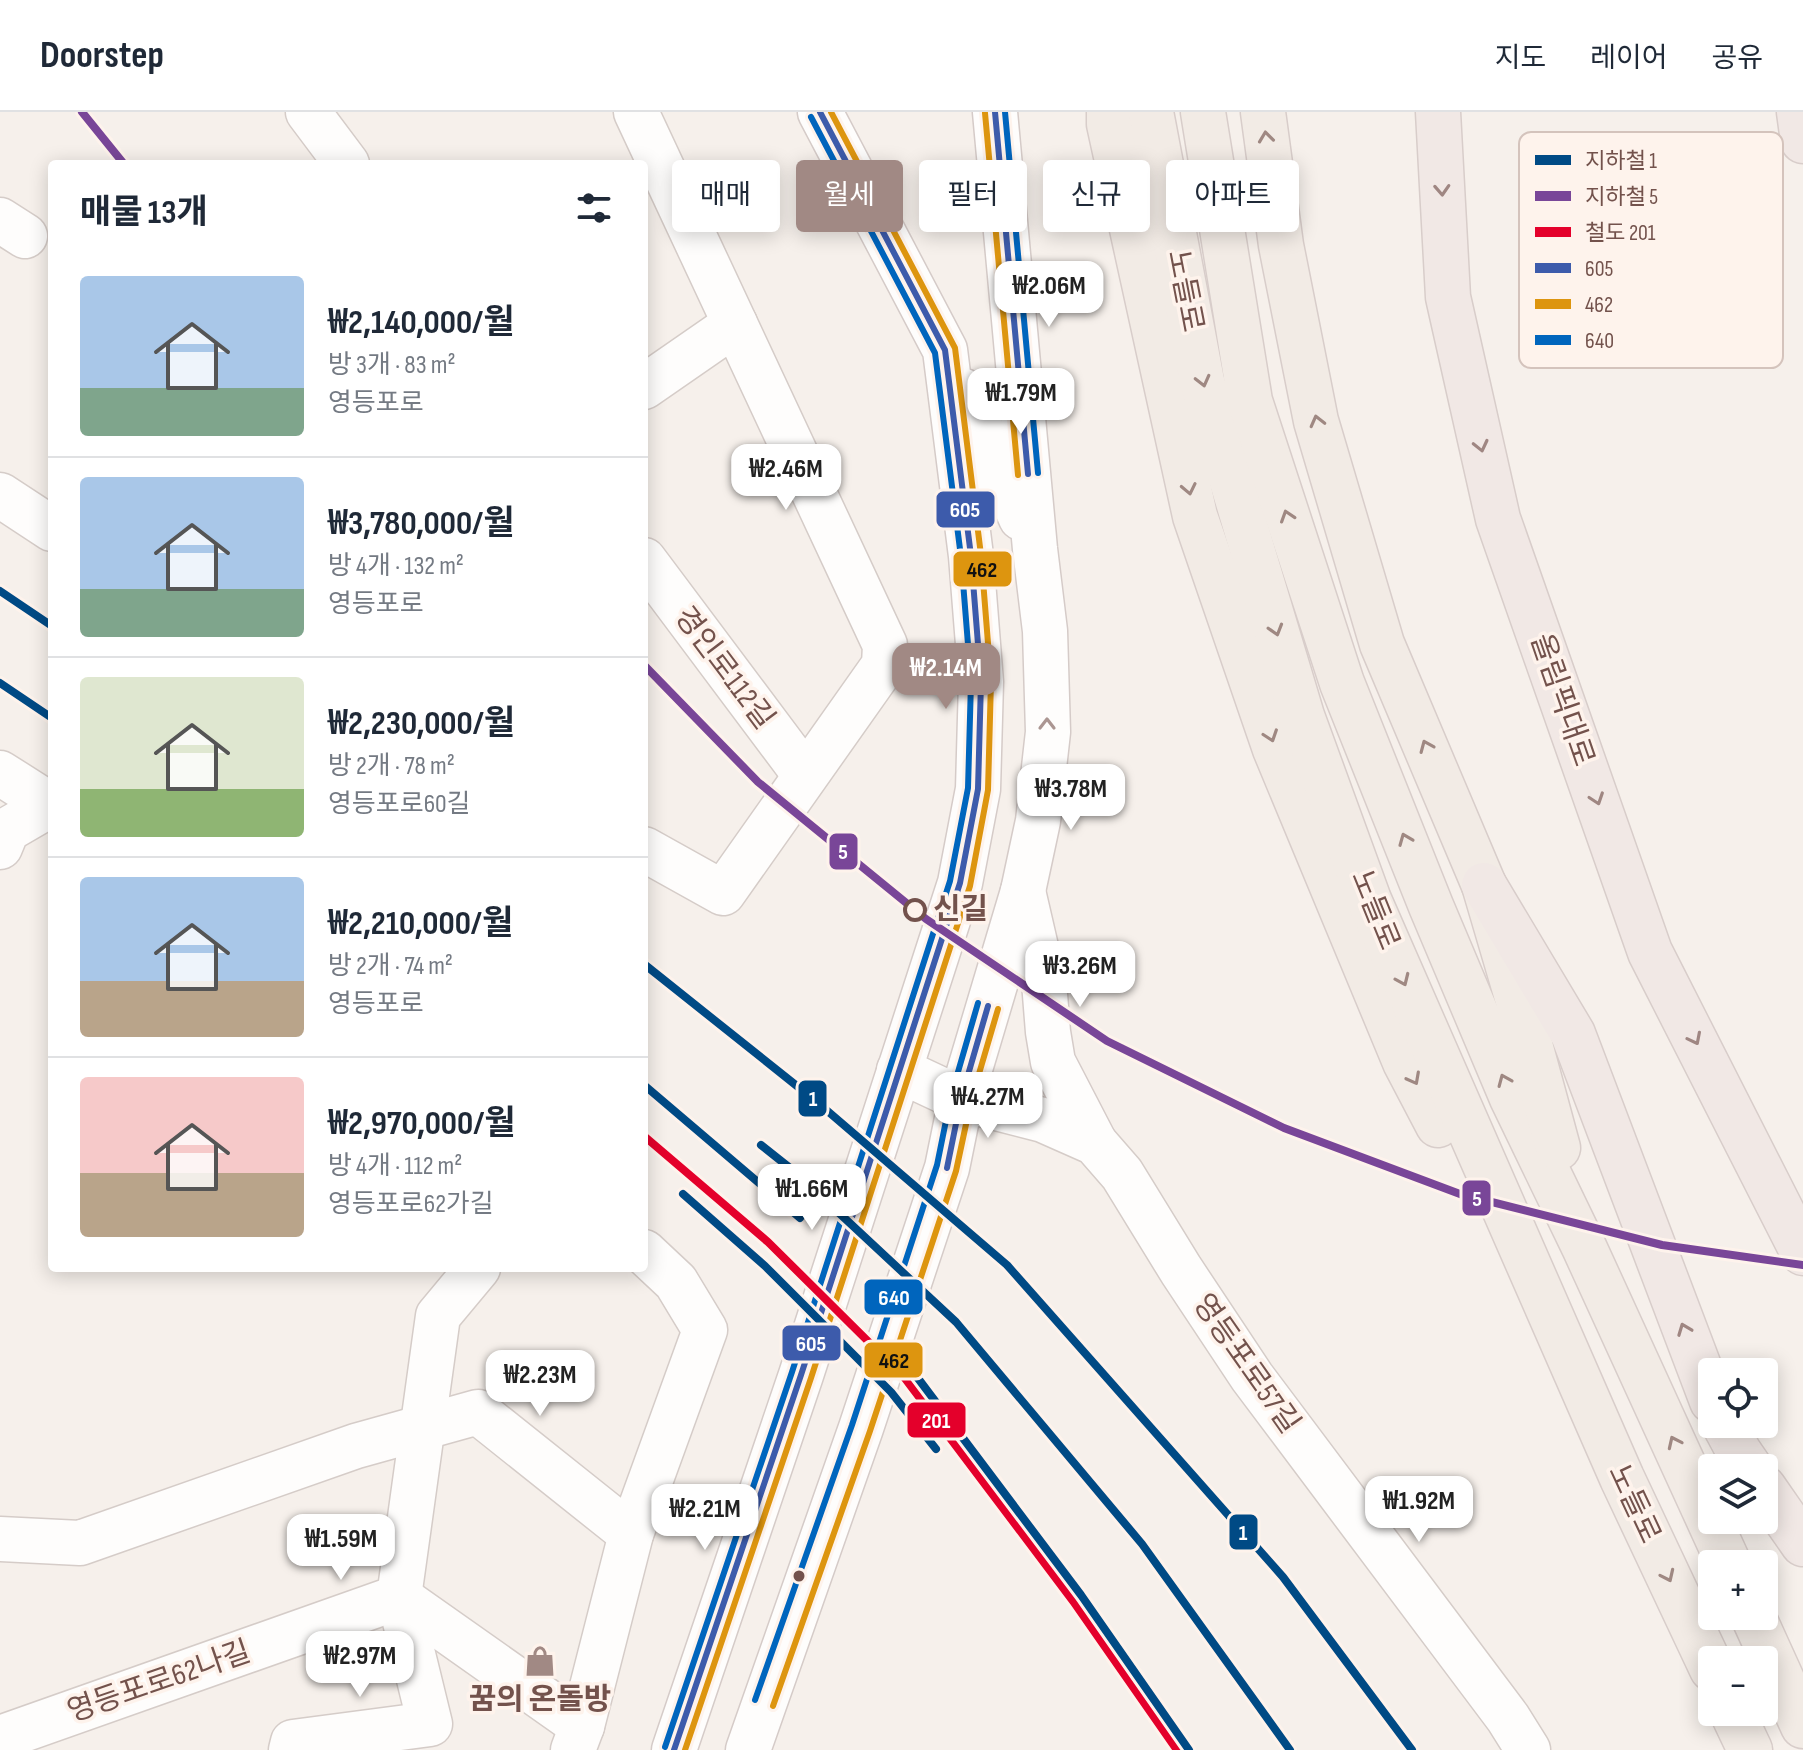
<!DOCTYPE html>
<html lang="ko">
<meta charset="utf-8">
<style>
body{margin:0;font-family:"Sofia Sans Condensed","Noto Sans KR",sans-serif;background:#f6f6f7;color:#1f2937;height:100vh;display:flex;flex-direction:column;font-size:30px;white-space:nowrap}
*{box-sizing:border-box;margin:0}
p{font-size:26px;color:#747a83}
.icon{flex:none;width:44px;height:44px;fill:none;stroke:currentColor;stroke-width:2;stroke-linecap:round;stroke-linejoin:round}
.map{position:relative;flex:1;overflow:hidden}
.panel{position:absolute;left:48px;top:48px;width:600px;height:1112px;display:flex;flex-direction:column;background:#fff;border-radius:8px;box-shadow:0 4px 20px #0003}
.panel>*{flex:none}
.top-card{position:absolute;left:672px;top:48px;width:760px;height:72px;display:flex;gap:16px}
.buttons{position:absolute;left:1698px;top:1246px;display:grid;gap:16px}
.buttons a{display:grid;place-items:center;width:80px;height:80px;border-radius:8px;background:#fff;box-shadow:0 4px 20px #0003;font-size:40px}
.price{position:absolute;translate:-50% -68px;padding:0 18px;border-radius:16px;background:#fff;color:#222;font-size:26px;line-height:52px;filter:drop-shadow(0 2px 4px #0008)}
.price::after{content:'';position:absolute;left:50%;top:48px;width:24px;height:18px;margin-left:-12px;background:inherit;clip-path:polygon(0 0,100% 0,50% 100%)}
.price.current{background:#a18984;color:#fff}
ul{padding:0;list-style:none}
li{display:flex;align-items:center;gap:24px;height:200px;padding:0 32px}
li+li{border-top:2px solid #e0e1e3}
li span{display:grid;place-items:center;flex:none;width:224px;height:160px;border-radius:8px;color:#555}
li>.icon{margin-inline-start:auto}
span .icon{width:96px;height:96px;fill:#fffc;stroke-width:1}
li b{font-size:34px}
h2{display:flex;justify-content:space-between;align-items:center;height:96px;padding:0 32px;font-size:34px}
.pill{padding:0 28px;border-radius:8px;background:#fff;box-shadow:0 4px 20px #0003;font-size:28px;line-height:72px}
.pill.current{background:#a18984;color:#fff}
header{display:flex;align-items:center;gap:48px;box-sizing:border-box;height:112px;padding:0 40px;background:#fff;border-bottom:2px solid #e0e1e3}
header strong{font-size:38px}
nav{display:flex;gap:44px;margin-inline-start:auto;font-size:28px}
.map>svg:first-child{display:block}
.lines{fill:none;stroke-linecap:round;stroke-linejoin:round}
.minor-casing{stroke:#d5ccc8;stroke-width:47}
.tertiary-casing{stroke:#d5ccc8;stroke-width:47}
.secondary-casing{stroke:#d5cbc8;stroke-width:47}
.primary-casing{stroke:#d8cdca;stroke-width:47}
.trunk-casing{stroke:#d8cdca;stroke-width:47}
.minor{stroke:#fefdfc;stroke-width:44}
.tertiary{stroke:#fefdfc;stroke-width:44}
.secondary{stroke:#fefdfc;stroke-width:44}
.primary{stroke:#f2ebe5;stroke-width:44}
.trunk{stroke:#f1e8e5;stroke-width:44}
.bus-1-casing{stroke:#fef3ec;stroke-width:12}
.bus-2-casing{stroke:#fef3ec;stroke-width:12}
.bus-3-casing{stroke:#fef3ec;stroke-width:12}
.bus-1{stroke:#3d5bab;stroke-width:6}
.bus-2{stroke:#dd950f;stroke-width:6}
.bus-3{stroke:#0065bd;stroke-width:6}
.rail-1-casing{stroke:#fef3ec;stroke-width:14}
.rail-1{stroke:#e4002b;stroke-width:8}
.metro-1-casing{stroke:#fef3ec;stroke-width:14}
.metro-2-casing{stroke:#fef3ec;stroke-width:14}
.metro-1{stroke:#004a85;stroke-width:8}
.metro-2{stroke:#794698;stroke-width:8}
.oneway{stroke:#9f8882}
.oneway2{stroke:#9f8682}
.oneway3{stroke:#ab9692}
.stop-dot{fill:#fef3ec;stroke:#73524c;stroke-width:4}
.bus-dot{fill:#73524c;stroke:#fef3ec;stroke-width:3}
.labels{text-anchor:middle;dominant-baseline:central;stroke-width:7;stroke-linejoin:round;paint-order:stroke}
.street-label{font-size:30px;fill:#73524c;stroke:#fef3ec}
.stop-label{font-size:30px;font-weight:bold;fill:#73524c;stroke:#fef3ec;text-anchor:start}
.poi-label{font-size:30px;font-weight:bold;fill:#73524c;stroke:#fef3ec}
.key{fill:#fef3ec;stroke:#d4c3bc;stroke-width:2}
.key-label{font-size:22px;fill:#73524c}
.line-badge{stroke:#fef3ec;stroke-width:3}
.badge-label{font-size:22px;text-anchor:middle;font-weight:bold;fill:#fff}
.pale-badge-label{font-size:22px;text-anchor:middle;font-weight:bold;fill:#111}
</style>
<header>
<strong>Doorstep</strong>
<nav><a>지도</a><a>레이어</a><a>공유</a></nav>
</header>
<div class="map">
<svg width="1803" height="1638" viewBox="0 0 1803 1638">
<rect width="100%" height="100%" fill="#f6f0eb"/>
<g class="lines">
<defs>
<g id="minor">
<polyline points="308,0 347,52"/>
<polyline points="636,0 885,533 884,553 723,781 644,737"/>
<polyline points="0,108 25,124"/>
<polyline points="644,275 735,212"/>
<polyline points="0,383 52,417"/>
<polyline points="644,448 805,663"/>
<polyline points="0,661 52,694"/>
<polyline points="0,735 7,718 50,693"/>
<polyline points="0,1427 80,1431 356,1334 478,1300 631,1422"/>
<polyline points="399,1485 582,1614"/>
<polyline points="0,1626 399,1485 438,1204 478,1156"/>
<polyline points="291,1638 293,1630 430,1612 399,1485"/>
<polyline points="573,1638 582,1614 631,1422 705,1218 676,1170 644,1140"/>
</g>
<polyline id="tertiary" points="899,958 961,987 1043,1008 1095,1031 1122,1062 1181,1158 1252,1265 1508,1606 1528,1638"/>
<g id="secondary">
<polyline points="964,279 1021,406"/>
<polyline points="1023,779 1044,870 1048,920 1053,950 1095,1031"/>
<polyline points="674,1638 801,1263 960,771 978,677 981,570 971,444 945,238 820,0"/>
<polyline points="748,1638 861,1316 947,1056 961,987 1023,779 1038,709 1048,620 1045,519 1035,437 995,0"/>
</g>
<g id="primary">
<polyline points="1109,0 1109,12 1195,404 1275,637 1405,950 1438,1013"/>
<polyline points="1151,0 1202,269 1302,604 1369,788 1622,1366 1712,1557"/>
<polyline points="1203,0 1250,289 1342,571 1431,794 1512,986 1584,1135 1729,1452"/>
<polyline points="1263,0 1281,133 1316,309 1382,532 1484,773 1521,899 1558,1036"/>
<polyline points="1753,1504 1803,1614"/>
<polyline points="1732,1600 1750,1638"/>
</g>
<g id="trunk">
<polyline points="1438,0 1448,185 1498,407 1650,840 1803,1141"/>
<polyline points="1799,0 1803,29"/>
<polyline points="1484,773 1573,922 1712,1289"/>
<polyline points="1724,1312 1739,1340 1750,1356"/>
<polyline points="1764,1376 1803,1432"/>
</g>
</defs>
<use href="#minor" class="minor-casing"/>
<use href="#tertiary" class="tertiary-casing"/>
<use href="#secondary" class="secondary-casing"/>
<use href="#primary" class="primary-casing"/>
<use href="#trunk" class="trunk-casing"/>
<use href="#minor" class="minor"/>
<use href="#tertiary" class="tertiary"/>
<use href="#secondary" class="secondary"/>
<use href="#primary" class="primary"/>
<use href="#trunk" class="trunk"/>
<defs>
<g id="bus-1">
<polyline points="995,0 1028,362"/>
<polyline points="947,1056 961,987 988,894"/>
<polyline points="674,1638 801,1263 960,771 978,677 981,570 971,444 945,238 820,0"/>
</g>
<g id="bus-2">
<polyline points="985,1 1018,363"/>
<polyline points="773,1594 870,1319 956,1059 971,989 998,897"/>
<polyline points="685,1638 811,1266 970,774 988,678 991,569 981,443 955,236 831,0"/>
</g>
<g id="bus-3">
<polyline points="1005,0 1038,361"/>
<polyline points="755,1588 852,1313 937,1053 951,984 978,891"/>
<polyline points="665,1635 792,1260 950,769 968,676 971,570 961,445 935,241 811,5"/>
</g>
</defs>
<use href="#bus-1" class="bus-1-casing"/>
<use href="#bus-2" class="bus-2-casing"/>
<use href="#bus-3" class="bus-3-casing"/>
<use href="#bus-1" class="bus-1"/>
<use href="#bus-2" class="bus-2"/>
<use href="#bus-3" class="bus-3"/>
<defs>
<polyline id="rail-1" points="644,1024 768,1130 904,1265 1073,1489 1177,1638"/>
</defs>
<use href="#rail-1" class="rail-1-casing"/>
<use href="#rail-1" class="rail-1"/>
<defs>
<g id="metro-1">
<polyline points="0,479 52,514"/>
<polyline points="0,571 52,606"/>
<polyline points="644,852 817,990 1007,1153 1283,1465 1412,1638"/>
<polyline points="644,973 800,1106"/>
<polyline points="761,1033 795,1060 956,1210 1142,1432 1290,1638"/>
<polyline points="683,1082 765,1154 891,1280 936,1337"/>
<polyline points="911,1257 1081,1483 1189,1638"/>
</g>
<g id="metro-2">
<polyline points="82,0 124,52"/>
<polyline points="644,553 758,670 926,807 1107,929 1284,1016 1460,1082 1662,1133 1803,1153"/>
</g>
</defs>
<use href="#metro-1" class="metro-1-casing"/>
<use href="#metro-2" class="metro-2-casing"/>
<use href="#metro-1" class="metro-1"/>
<use href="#metro-2" class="metro-2"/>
</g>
<defs><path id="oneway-chevron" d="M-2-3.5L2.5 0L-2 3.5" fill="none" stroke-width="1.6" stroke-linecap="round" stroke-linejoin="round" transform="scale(2)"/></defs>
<g class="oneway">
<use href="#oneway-chevron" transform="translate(1266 25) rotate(-97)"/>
<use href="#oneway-chevron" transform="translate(1203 269) rotate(76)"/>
<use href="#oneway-chevron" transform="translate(1317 309) rotate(-104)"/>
<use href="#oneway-chevron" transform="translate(1189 377) rotate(78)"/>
<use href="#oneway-chevron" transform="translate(1287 404) rotate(-108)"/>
<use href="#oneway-chevron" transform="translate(1276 518) rotate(73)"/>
<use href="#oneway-chevron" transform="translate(1271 624) rotate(71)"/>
<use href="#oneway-chevron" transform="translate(1426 634) rotate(-113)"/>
<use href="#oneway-chevron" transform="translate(1405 727) rotate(-112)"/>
<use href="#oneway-chevron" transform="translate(1403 868) rotate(66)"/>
<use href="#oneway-chevron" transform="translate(1414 967) rotate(62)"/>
<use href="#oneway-chevron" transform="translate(1504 968) rotate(-113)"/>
<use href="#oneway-chevron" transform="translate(1674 1330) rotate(-115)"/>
<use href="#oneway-chevron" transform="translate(1668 1464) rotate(65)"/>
</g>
<g class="oneway2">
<use href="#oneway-chevron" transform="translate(1442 78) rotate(87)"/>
<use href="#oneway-chevron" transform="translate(1481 334) rotate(77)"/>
<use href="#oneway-chevron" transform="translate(1597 687) rotate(71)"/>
<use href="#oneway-chevron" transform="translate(1695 927) rotate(63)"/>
<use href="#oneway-chevron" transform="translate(1684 1217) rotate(-111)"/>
</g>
<use class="oneway3" href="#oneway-chevron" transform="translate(1047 612) rotate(-90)"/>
<defs>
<symbol id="shop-bare" viewBox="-9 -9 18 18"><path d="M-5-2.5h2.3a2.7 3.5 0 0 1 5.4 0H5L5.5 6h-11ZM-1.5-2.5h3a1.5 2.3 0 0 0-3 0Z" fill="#a18984" stroke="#fef3ec" stroke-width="2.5" paint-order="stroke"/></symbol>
</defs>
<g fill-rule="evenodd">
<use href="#shop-bare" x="518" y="1527" width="44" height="44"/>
</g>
<circle class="stop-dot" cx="915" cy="798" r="10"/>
<circle class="bus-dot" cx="799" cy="1464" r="7"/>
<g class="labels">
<g class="street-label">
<text transform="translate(1185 179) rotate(79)">노들로</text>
<text transform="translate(724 556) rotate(53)">경인로112길</text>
<text transform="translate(1562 588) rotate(71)">올림픽대로</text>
<text transform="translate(1375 798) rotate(68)">노들로</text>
<text transform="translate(1246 1252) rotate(55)">영등포로57길</text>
<text transform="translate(1634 1392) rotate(65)">노들로</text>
<text transform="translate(159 1570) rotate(-19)">영등포로62나길</text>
</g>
<g class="stop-label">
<text x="933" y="798">신길</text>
</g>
<g class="poi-label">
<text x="540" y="1588">꿈의 온돌방</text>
</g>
</g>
<rect x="1519" y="20" width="264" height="236" rx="12" class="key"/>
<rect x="1535" y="43" width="36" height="10" fill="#004a85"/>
<rect x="1535" y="79" width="36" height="10" fill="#794698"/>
<rect x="1535" y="115" width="36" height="10" fill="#e4002b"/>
<rect x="1535" y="151" width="36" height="10" fill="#3d5bab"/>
<rect x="1535" y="187" width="36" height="10" fill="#dd950f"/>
<rect x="1535" y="223" width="36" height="10" fill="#0065bd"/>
<g class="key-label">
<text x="1585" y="56">지하철 1</text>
<text x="1585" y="92">지하철 5</text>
<text x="1585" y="128">철도 201</text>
<text x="1585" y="164">605</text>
<text x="1585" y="200">462</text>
<text x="1585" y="236">640</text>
</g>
<g class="line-badge">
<rect x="935" y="378" width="61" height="39" rx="8" fill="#3d5bab"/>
<rect x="952" y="438" width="61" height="38" rx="8" fill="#dd950f"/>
<rect x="828" y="720" width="31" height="39" rx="8" fill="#794698"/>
<rect x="797" y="967" width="31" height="39" rx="8" fill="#004a85"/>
<rect x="1461" y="1067" width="31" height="38" rx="8" fill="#794698"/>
<rect x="863" y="1166" width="61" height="38" rx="8" fill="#0065bd"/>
<rect x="781" y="1212" width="61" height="38" rx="8" fill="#3d5bab"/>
<rect x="863" y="1229" width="61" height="38" rx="8" fill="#dd950f"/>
<rect x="906" y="1289" width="61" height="38" rx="8" fill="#e4002b"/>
<rect x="1228" y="1401" width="31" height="38" rx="8" fill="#004a85"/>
</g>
<g class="badge-label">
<text x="965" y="405">605</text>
<text x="843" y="747">5</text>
<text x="813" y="994">1</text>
<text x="1477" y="1094">5</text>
<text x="894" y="1193">640</text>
<text x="811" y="1239">605</text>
<text x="936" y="1316">201</text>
<text x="1243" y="1428">1</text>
</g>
<g class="pale-badge-label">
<text x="982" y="465">462</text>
<text x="894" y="1256">462</text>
</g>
</svg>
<div class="buttons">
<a><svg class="icon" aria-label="locate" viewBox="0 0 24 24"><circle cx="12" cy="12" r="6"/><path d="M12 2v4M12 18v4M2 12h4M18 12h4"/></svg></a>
<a><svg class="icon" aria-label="layers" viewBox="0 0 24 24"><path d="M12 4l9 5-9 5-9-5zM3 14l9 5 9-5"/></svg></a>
<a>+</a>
<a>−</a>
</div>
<b class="price" style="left:1049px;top:217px">₩2.06M</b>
<b class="price" style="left:1021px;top:324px">₩1.79M</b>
<b class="price" style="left:786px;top:400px">₩2.46M</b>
<b class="price current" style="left:946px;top:599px">₩2.14M</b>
<b class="price" style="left:1071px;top:720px">₩3.78M</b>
<b class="price" style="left:1080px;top:897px">₩3.26M</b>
<b class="price" style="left:988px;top:1028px">₩4.27M</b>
<b class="price" style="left:812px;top:1120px">₩1.66M</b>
<b class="price" style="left:540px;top:1306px">₩2.23M</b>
<b class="price" style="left:1419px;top:1432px">₩1.92M</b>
<b class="price" style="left:705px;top:1440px">₩2.21M</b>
<b class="price" style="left:341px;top:1470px">₩1.59M</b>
<b class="price" style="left:360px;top:1587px">₩2.97M</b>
<div class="top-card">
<a class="pill">매매</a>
<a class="pill current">월세</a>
<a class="pill">필터</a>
<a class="pill">신규</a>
<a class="pill">아파트</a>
</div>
<section class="panel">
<h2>매물 13개<svg class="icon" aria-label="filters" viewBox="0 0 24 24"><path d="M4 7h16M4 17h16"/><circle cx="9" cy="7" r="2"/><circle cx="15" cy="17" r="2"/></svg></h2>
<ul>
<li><span style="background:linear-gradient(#a9c7e8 70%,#7fa58c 0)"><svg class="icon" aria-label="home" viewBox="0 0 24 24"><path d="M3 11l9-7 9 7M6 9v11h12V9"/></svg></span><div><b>₩2,140,000/월</b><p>방 3개 · 83 m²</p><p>영등포로</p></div></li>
<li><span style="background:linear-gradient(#a9c7e8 70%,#7fa58c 0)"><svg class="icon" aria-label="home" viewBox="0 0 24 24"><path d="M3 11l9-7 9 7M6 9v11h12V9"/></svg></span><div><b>₩3,780,000/월</b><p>방 4개 · 132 m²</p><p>영등포로</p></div></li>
<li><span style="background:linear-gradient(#dfe7d0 70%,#8fb573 0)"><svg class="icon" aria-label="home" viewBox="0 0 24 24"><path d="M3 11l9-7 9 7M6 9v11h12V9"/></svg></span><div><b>₩2,230,000/월</b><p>방 2개 · 78 m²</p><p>영등포로60길</p></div></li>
<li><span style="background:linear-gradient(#a9c7e8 65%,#b9a48a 0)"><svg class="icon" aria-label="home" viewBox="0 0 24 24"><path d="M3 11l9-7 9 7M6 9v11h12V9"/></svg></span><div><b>₩2,210,000/월</b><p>방 2개 · 74 m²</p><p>영등포로</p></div></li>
<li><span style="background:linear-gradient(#f6c9c9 60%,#b9a48a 0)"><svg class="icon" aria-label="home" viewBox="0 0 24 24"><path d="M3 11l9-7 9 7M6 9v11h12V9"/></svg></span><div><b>₩2,970,000/월</b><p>방 4개 · 112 m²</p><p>영등포로62가길</p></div></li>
</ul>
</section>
</div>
